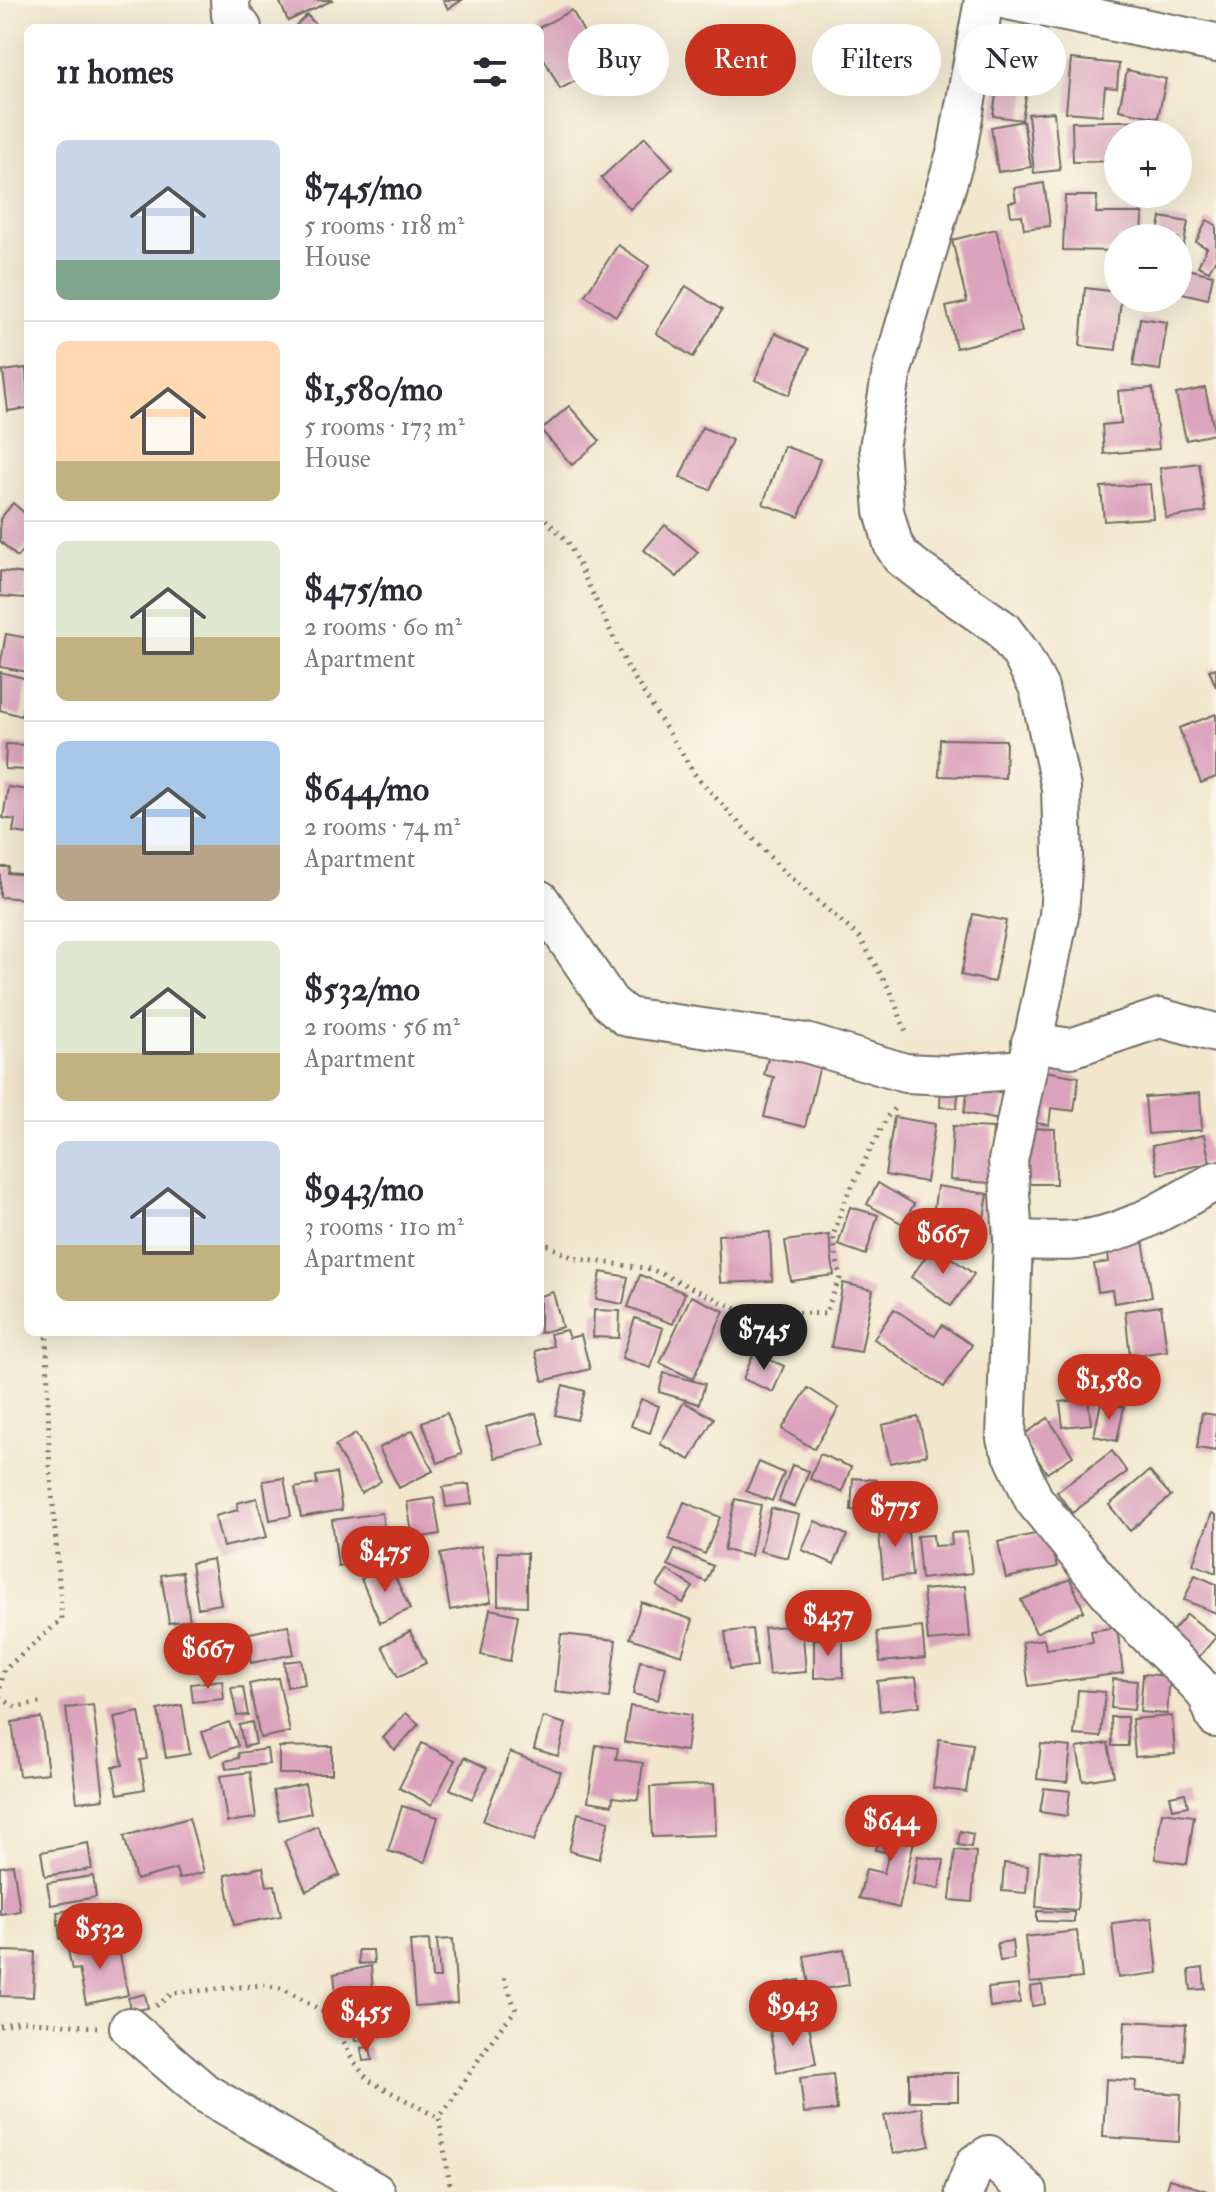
<!DOCTYPE html>
<meta charset="utf-8">
<style>
body{margin:0;font-family:"IM FELL Double Pica",serif;background:#f2f2f3;color:#2b2b33;height:100vh;display:flex;flex-direction:column;font-size:30px;white-space:nowrap}
*{box-sizing:border-box;margin:0}
p{font-size:26px;color:#7c7c81}
.icon{flex:none;width:44px;height:44px;fill:none;stroke:currentColor;stroke-width:2;stroke-linecap:round;stroke-linejoin:round}
.map{position:relative;flex:1;overflow:hidden}
.panel{position:absolute;left:24px;top:24px;width:520px;height:1312px;display:flex;flex-direction:column;background:#fff;border-radius:12px;box-shadow:0 8px 32px #0002}
.panel>*{flex:none}
.top-card{position:absolute;left:568px;top:24px;width:528px;height:72px;display:flex;gap:16px}
.tools{position:absolute;left:1104px;top:120px;display:grid;gap:16px}
.tools a{display:grid;place-items:center;width:88px;height:88px;border-radius:50%;background:#fff;box-shadow:0 8px 32px #0002;font-size:40px}
.price{position:absolute;translate:-50% -68px;padding:0 18px;border-radius:28px;background:#c8321e;color:#fff;font-size:26px;line-height:52px;filter:drop-shadow(0 2px 4px #0008)}
.price::after{content:'';position:absolute;left:50%;top:48px;width:24px;height:18px;margin-left:-12px;background:inherit;clip-path:polygon(0 0,100% 0,50% 100%)}
.price.current{background:#222;color:#fff}
ul{padding:0;list-style:none}
li{display:flex;align-items:center;gap:24px;height:200px;padding:0 32px}
li+li{border-top:2px solid #e1e1e2}
li span{display:grid;place-items:center;flex:none;width:224px;height:160px;border-radius:12px;color:#555}
li>.icon{margin-inline-start:auto}
span .icon{width:96px;height:96px;fill:#fffc;stroke-width:1}
li b{font-size:34px}
h2{display:flex;justify-content:space-between;align-items:center;height:96px;padding:0 32px;font-size:34px}
.chip{padding:0 28px;border-radius:36px;background:#fff;box-shadow:0 8px 32px #0002;font-size:28px;line-height:72px}
.chip.current{background:#c8321e;color:#fff}
.map>svg:first-child{display:block}
.building{fill:#dba3bc}
.lines{fill:none;stroke-linecap:round;stroke-linejoin:round}
.minor-casing{stroke:#716d64;stroke-width:42}
.path{stroke:#716d64;stroke-width:5;stroke-dasharray:2 6;stroke-linecap:butt}
.minor{stroke:#fff;stroke-width:38}
</style>
<div class="map">
<svg width="1216" height="2192" viewBox="0 0 1216 2192">
<rect width="100%" height="100%" fill="#fbf7ec"/>
<filter id="ink" filterUnits="userSpaceOnUse"><feTurbulence type="fractalNoise" baseFrequency=".0125" numOctaves="2"/><feDisplacementMap in="SourceGraphic" scale="16" xChannelSelector="R" yChannelSelector="G"/><feConvolveMatrix kernelMatrix="1 2 1 2 8 2 1 2 1" color-interpolation-filters="sRGB"/></filter>
<filter id="wash" filterUnits="userSpaceOnUse"><feTurbulence type="fractalNoise" baseFrequency=".006" numOctaves="4" result="noise"/><feDisplacementMap in="SourceGraphic" scale="32" xChannelSelector="R" yChannelSelector="G"/><feGaussianBlur stdDeviation="1.8" result="paint"/><feColorMatrix in="noise" values="0 0 0 0 0 0 0 0 0 0 0 0 0 0 0 0 0 1.4 0 .05"/><feComposite in="paint" operator="in"/></filter>
<g filter="url(#wash)">
<rect width="100%" height="100%" fill="#f2e7cd"/>
<g id="blocks">
<g class="building">
<polygon points="279,0 333,0 288,21"/>
<polygon points="443,0 462,0 448,9"/>
<polygon points="572,10 602,67 560,89 540,51 540,27"/>
<polygon points="307,15 319,28 293,28"/>
<polygon points="1071,59 1119,64 1117,88 1105,87 1102,115 1066,112"/>
<polygon points="1127,70 1166,79 1158,118 1119,110"/>
<polygon points="999,74 1029,79 1022,120 993,116"/>
<polygon points="1054,112 1060,170 1034,173 1028,114"/>
<polygon points="1159,120 1159,134 1118,134 1118,161 1073,162 1072,122"/>
<polygon points="1023,121 1031,167 998,172 991,127"/>
<polygon points="645,137 673,168 630,209 601,178"/>
<polygon points="1044,183 1050,226 1024,229 1022,215 1011,216 1009,202 1016,201 1014,188"/>
<polygon points="1065,196 1097,196 1096,213 1143,213 1142,238 1118,238 1118,251 1063,250"/>
<polygon points="1161,217 1188,222 1180,265 1178,238 1157,238"/>
<polygon points="1207,220 1216,225 1216,259 1209,271 1198,266 1207,248 1196,242"/>
<polygon points="996,229 1022,332 956,348 946,307 967,302 952,240"/>
<polygon points="618,245 649,266 616,316 585,295"/>
<polygon points="1178,267 1213,275 1208,299 1178,292"/>
<polygon points="686,286 722,310 693,357 656,333"/>
<polygon points="1085,288 1118,292 1121,298 1116,350 1080,346"/>
<polygon points="1140,318 1167,322 1160,370 1133,366"/>
<polygon points="775,333 809,349 789,395 755,380"/>
<polygon points="26,368 28,408 8,411 3,371"/>
<polygon points="1153,388 1159,449 1104,454 1102,425 1121,423 1118,391"/>
<polygon points="1205,388 1215,434 1186,440 1176,394"/>
<polygon points="569,406 600,441 572,465 541,430"/>
<polygon points="702,427 732,440 710,490 680,477"/>
<polygon points="784,446 820,459 799,517 763,504"/>
<polygon points="1199,463 1206,512 1166,518 1160,468"/>
<polygon points="1150,484 1153,518 1104,521 1101,487"/>
<polygon points="13,503 28,516 28,544 17,557 0,541 0,519"/>
<polygon points="665,525 698,552 677,577 644,550"/>
<polygon points="0,571 27,574 25,598 0,596"/>
<polygon points="6,634 28,638 28,672 0,667"/>
<polygon points="1216,668 1216,687 1209,670"/>
<polygon points="0,672 28,679 21,716 0,710"/>
<polygon points="1216,714 1216,777 1201,783 1179,728"/>
<polygon points="940,739 1006,740 1005,778 939,776"/>
<polygon points="6,744 28,745 28,770 5,769"/>
<polygon points="8,787 28,790 28,834 13,832 15,820 3,818"/>
<polygon points="0,867 9,867 8,873 28,875 28,899 0,897"/>
<polygon points="973,914 1006,921 994,982 961,975"/>
<polygon points="770,1049 821,1061 805,1127 764,1117 774,1077 764,1075"/>
<polygon points="1039,1070 1079,1077 1074,1111 1051,1108 1049,1125 1031,1122"/>
<polygon points="941,1081 959,1082 957,1108 940,1107"/>
<polygon points="968,1087 1004,1094 999,1120 964,1113"/>
<polygon points="1200,1093 1202,1130 1148,1134 1145,1097"/>
<polygon points="894,1117 935,1124 926,1182 885,1175"/>
<polygon points="953,1126 993,1128 990,1183 950,1180"/>
<polygon points="1026,1128 1055,1129 1056,1184 1026,1184"/>
<polygon points="1204,1135 1210,1163 1158,1174 1152,1146"/>
<polygon points="878,1183 914,1204 903,1224 867,1204"/>
<polygon points="937,1186 988,1194 983,1224 933,1215"/>
<polygon points="850,1207 878,1215 866,1255 838,1245"/>
<polygon points="770,1232 772,1281 720,1283 718,1235"/>
<polygon points="829,1235 834,1275 791,1281 785,1241"/>
<polygon points="1143,1240 1152,1297 1114,1303 1112,1290 1098,1292 1094,1264 1109,1262 1107,1246"/>
<polygon points="934,1246 974,1274 951,1306 911,1277"/>
<polygon points="601,1272 628,1277 623,1304 596,1299"/>
<polygon points="640,1275 685,1293 673,1324 628,1307"/>
<polygon points="843,1283 873,1290 861,1352 831,1347"/>
<polygon points="553,1292 562,1327 540,1333 540,1296"/>
<polygon points="691,1296 724,1311 693,1379 660,1363"/>
<polygon points="1161,1306 1167,1351 1130,1356 1125,1311"/>
<polygon points="894,1309 935,1336 942,1325 972,1345 944,1387 874,1339"/>
<polygon points="594,1310 620,1311 619,1338 593,1337"/>
<polygon points="635,1318 663,1328 651,1368 622,1358"/>
<polygon points="566,1330 569,1338 581,1335 590,1369 543,1381 535,1351 553,1346 550,1334"/>
<polygon points="754,1353 784,1366 773,1392 743,1379"/>
<polygon points="664,1373 705,1384 699,1404 659,1392"/>
<polygon points="563,1385 585,1391 577,1420 555,1415"/>
<polygon points="808,1388 839,1408 814,1449 782,1429"/>
<polygon points="641,1399 659,1406 650,1433 631,1426"/>
<polygon points="1088,1399 1091,1424 1063,1427 1060,1402"/>
<polygon points="684,1402 714,1418 690,1460 660,1444"/>
<polygon points="1101,1402 1124,1407 1117,1441 1094,1436"/>
<polygon points="447,1413 462,1454 438,1463 422,1422"/>
<polygon points="536,1413 545,1445 495,1458 486,1427"/>
<polygon points="1202,1413 1216,1415 1216,1451 1197,1448"/>
<polygon points="918,1417 927,1455 890,1463 882,1425"/>
<polygon points="1048,1418 1073,1456 1047,1473 1022,1436"/>
<polygon points="413,1430 433,1471 399,1488 379,1448"/>
<polygon points="356,1434 381,1481 361,1493 335,1446"/>
<polygon points="1112,1451 1127,1472 1072,1513 1057,1492"/>
<polygon points="820,1454 851,1467 842,1492 810,1479"/>
<polygon points="759,1462 784,1473 772,1501 746,1491"/>
<polygon points="792,1465 809,1471 795,1507 779,1501"/>
<polygon points="1149,1471 1171,1496 1130,1531 1109,1505"/>
<polygon points="336,1473 342,1510 301,1517 295,1488 317,1484 316,1476"/>
<polygon points="284,1478 291,1516 270,1520 263,1481"/>
<polygon points="853,1478 877,1480 875,1512 851,1510"/>
<polygon points="469,1484 472,1504 446,1507 443,1487"/>
<polygon points="257,1498 267,1537 223,1547 215,1516 238,1510 237,1503"/>
<polygon points="434,1498 440,1534 413,1539 407,1502"/>
<polygon points="735,1499 761,1505 751,1556 724,1550"/>
<polygon points="684,1502 720,1517 705,1554 669,1539"/>
<polygon points="771,1508 799,1515 788,1558 760,1551"/>
<polygon points="382,1513 388,1560 338,1566 332,1520"/>
<polygon points="1212,1513 1216,1515 1216,1573 1193,1564"/>
<polygon points="907,1520 912,1576 883,1578 878,1522"/>
<polygon points="815,1521 847,1535 834,1564 802,1550"/>
<polygon points="1049,1531 1057,1567 1006,1578 998,1542"/>
<polygon points="967,1532 972,1573 921,1579 917,1536 933,1535 934,1546 952,1545 951,1533"/>
<polygon points="481,1546 491,1602 450,1610 440,1554"/>
<polygon points="675,1549 713,1566 706,1582 668,1565"/>
<polygon points="498,1552 527,1553 527,1606 498,1605"/>
<polygon points="213,1559 221,1604 198,1608 191,1563"/>
<polygon points="390,1566 410,1609 380,1623 361,1579"/>
<polygon points="668,1570 693,1587 683,1603 657,1586"/>
<polygon points="182,1572 190,1620 169,1623 161,1575"/>
<polygon points="1195,1575 1216,1584 1216,1613 1184,1600"/>
<polygon points="1070,1579 1084,1611 1036,1633 1021,1600"/>
<polygon points="965,1586 970,1637 928,1641 923,1590"/>
<polygon points="641,1602 693,1620 682,1655 630,1638"/>
<polygon points="490,1609 518,1615 510,1661 481,1655"/>
<polygon points="1187,1614 1216,1637 1199,1657 1170,1634"/>
<polygon points="288,1625 294,1654 251,1663 245,1634"/>
<polygon points="802,1625 806,1672 769,1675 764,1628"/>
<polygon points="922,1627 925,1658 880,1662 877,1632"/>
<polygon points="1117,1627 1123,1673 1029,1686 1022,1642 1044,1639 1046,1649 1093,1642 1091,1631"/>
<polygon points="752,1629 757,1666 730,1669 725,1632"/>
<polygon points="410,1631 426,1663 398,1677 382,1646"/>
<polygon points="561,1634 616,1640 609,1698 555,1692"/>
<polygon points="814,1639 843,1639 843,1677 814,1678"/>
<polygon points="301,1660 305,1684 287,1687 284,1662"/>
<polygon points="640,1661 666,1666 658,1700 633,1694"/>
<polygon points="1143,1674 1170,1676 1167,1714 1140,1712"/>
<polygon points="916,1677 920,1706 880,1711 877,1681"/>
<polygon points="278,1678 290,1732 260,1738 249,1684"/>
<polygon points="1113,1679 1137,1681 1134,1710 1111,1708"/>
<polygon points="222,1680 224,1699 193,1702 191,1684"/>
<polygon points="243,1687 248,1715 237,1716 231,1688"/>
<polygon points="1078,1690 1105,1692 1101,1737 1074,1735"/>
<polygon points="93,1705 104,1799 77,1802 66,1708"/>
<polygon points="182,1705 190,1754 166,1758 158,1710"/>
<polygon points="630,1706 691,1715 686,1751 624,1742"/>
<polygon points="139,1712 147,1759 140,1760 145,1789 118,1794 113,1767 123,1765 114,1717"/>
<polygon points="406,1713 419,1724 395,1750 383,1738"/>
<polygon points="1172,1716 1175,1754 1135,1757 1132,1719"/>
<polygon points="543,1717 566,1724 558,1756 534,1749"/>
<polygon points="1111,1717 1127,1717 1128,1746 1112,1746"/>
<polygon points="41,1718 48,1773 19,1776 12,1722"/>
<polygon points="229,1722 238,1746 211,1756 202,1732"/>
<polygon points="252,1722 256,1744 244,1747 239,1725"/>
<polygon points="939,1739 973,1744 966,1792 933,1788"/>
<polygon points="422,1743 455,1760 432,1805 399,1788"/>
<polygon points="1108,1743 1114,1776 1083,1781 1077,1748"/>
<polygon points="1041,1744 1071,1747 1067,1782 1037,1779"/>
<polygon points="596,1745 618,1748 616,1759 643,1763 638,1800 613,1797 612,1805 588,1801"/>
<polygon points="332,1746 332,1774 279,1774 279,1747"/>
<polygon points="267,1749 269,1764 226,1769 225,1761 239,1758 238,1753"/>
<polygon points="510,1752 561,1772 534,1841 483,1821"/>
<polygon points="465,1757 487,1768 472,1799 450,1789"/>
<polygon points="250,1772 256,1818 227,1822 220,1776"/>
<polygon points="305,1784 311,1813 279,1820 273,1791"/>
<polygon points="714,1784 716,1835 652,1837 650,1787"/>
<polygon points="1044,1788 1070,1791 1067,1816 1040,1812"/>
<polygon points="1185,1793 1188,1806 1173,1809 1170,1796"/>
<polygon points="402,1806 438,1817 425,1862 388,1851"/>
<polygon points="1162,1812 1194,1816 1187,1864 1155,1859"/>
<polygon points="578,1813 609,1821 599,1859 569,1851"/>
<polygon points="883,1815 918,1823 899,1908 859,1898 866,1869 884,1873 889,1853 876,1850"/>
<polygon points="189,1818 204,1872 179,1879 176,1869 136,1880 124,1836"/>
<polygon points="317,1826 340,1875 306,1891 284,1841"/>
<polygon points="960,1831 973,1834 971,1847 958,1845"/>
<polygon points="88,1843 92,1869 45,1876 41,1852"/>
<polygon points="955,1850 976,1852 972,1902 950,1900"/>
<polygon points="1040,1851 1081,1854 1077,1910 1036,1907"/>
<polygon points="918,1856 944,1860 939,1889 913,1884"/>
<polygon points="1004,1863 1028,1866 1026,1893 1002,1891"/>
<polygon points="13,1865 20,1911 0,1914 0,1867"/>
<polygon points="263,1867 267,1886 275,1885 281,1916 234,1925 225,1875"/>
<polygon points="93,1876 96,1897 51,1905 47,1883"/>
<polygon points="99,1906 102,1933 60,1939 57,1912"/>
<polygon points="1037,1911 1074,1912 1074,1922 1037,1921"/>
<polygon points="1152,1918 1158,1973 1118,1978 1112,1923"/>
<polygon points="1077,1931 1082,1978 1030,1983 1025,1937"/>
<polygon points="453,1939 457,2003 415,2006 410,1941 429,1940 432,1978 440,1978 437,1940"/>
<polygon points="117,1940 128,1995 86,2004 79,1969 72,1970 68,1950"/>
<polygon points="1012,1941 1014,1959 1000,1961 997,1943"/>
<polygon points="844,1949 849,1985 810,1991 804,1956"/>
<polygon points="358,1950 373,1950 374,1963 359,1964"/>
<polygon points="2,1951 35,1952 33,1997 0,1996"/>
<polygon points="371,1966 374,2003 337,2006 334,1974"/>
<polygon points="1203,1968 1205,1989 1191,1990 1189,1970"/>
<polygon points="800,1980 808,2020 795,2023 787,1982"/>
<polygon points="1018,1985 1020,2003 990,2007 988,1988"/>
<polygon points="1042,1985 1045,2004 1032,2006 1030,1987"/>
<polygon points="145,1994 148,2008 130,2011 128,1998"/>
<polygon points="368,2008 372,2039 355,2041 350,2011"/>
<polygon points="1125,2021 1186,2024 1184,2061 1123,2058"/>
<polygon points="809,2024 816,2064 777,2072 770,2031"/>
<polygon points="370,2047 372,2060 363,2061 361,2048"/>
<rect x="909" y="2073" width="49" height="28"/>
<polygon points="833,2074 837,2110 804,2113 800,2078"/>
<polygon points="1106,2079 1136,2081 1135,2091 1181,2094 1179,2142 1103,2137"/>
<polygon points="921,2107 930,2146 893,2154 884,2116"/>
<polygon points="1169,2179 1207,2191 1206,2192 1165,2192"/>
</g>
</g>
</g>
<g filter="url(#ink)">
<use href="#blocks" fill-opacity="0" stroke="#716d64" stroke-width="2"/>
<g class="lines">
<defs>
<g id="minor">
<polyline points="230,0 231,15 242,28"/>
<polyline points="984,0 957,150 892,370 879,448 884,511 893,544 901,557 923,574 1002,629 1021,654 1039,688 1061,788 1063,855 1059,916 1008,1161 1013,1240 1006,1439 1034,1500 1124,1611 1196,1682 1208,1697 1216,1718"/>
<polyline points="1007,0 1216,43"/>
<polyline points="540,900 610,1003 627,1017 806,1043 905,1073 948,1075 1025,1069"/>
<polyline points="1031,1042 1071,1048 1160,1018 1216,1033"/>
<path d="M1013,1240c21,0 43,2 64,0 50,-4 95,-36 139,-59"/>
<polyline points="129,2027 205,2093 375,2192"/>
<polyline points="964,2192 975,2164 989,2155 1028,2192"/>
</g>
</defs>
<use href="#minor" class="minor-casing"/>
<g class="path">
<polyline points="540,514 568,542 628,668 696,776 783,871 860,938 891,992 907,1035"/>
<polyline points="540,1241 573,1258 651,1269 737,1309 825,1314 840,1278 833,1236 845,1200 887,1117 897,1105"/>
<polyline points="0,1688 4,1670 62,1619 49,1453 47,1338 51,1332"/>
<polyline points="0,1698 16,1707 44,1702"/>
<polyline points="156,2006 173,1993 263,1985 281,1988 331,2016 352,2059 368,2080 439,2118"/>
<polyline points="0,2026 21,2021 97,2027"/>
<path d="M451,2192l-12,-74c27,-36 47,-75 77,-108l-12,-33"/>
</g>
<use href="#minor" class="minor"/>
</g>
</g>
</svg>
<div class="tools">
<a>+</a>
<a>−</a>
</div>
<b class="price" style="left:943px;top:1276px">$667</b>
<b class="price current" style="left:764px;top:1372px">$745</b>
<b class="price" style="left:1109px;top:1422px">$1,580</b>
<b class="price" style="left:895px;top:1549px">$775</b>
<b class="price" style="left:385px;top:1594px">$475</b>
<b class="price" style="left:828px;top:1658px">$437</b>
<b class="price" style="left:208px;top:1691px">$667</b>
<b class="price" style="left:891px;top:1863px">$644</b>
<b class="price" style="left:100px;top:1971px">$532</b>
<b class="price" style="left:793px;top:2048px">$943</b>
<b class="price" style="left:366px;top:2054px">$455</b>
<div class="top-card">
<a class="chip">Buy</a>
<a class="chip current">Rent</a>
<a class="chip">Filters</a>
<a class="chip">New</a>
</div>
<section class="panel">
<h2>11 homes<svg class="icon" aria-label="filters" viewBox="0 0 24 24"><path d="M4 7h16M4 17h16"/><circle cx="9" cy="7" r="2"/><circle cx="15" cy="17" r="2"/></svg></h2>
<ul>
<li><span style="background:linear-gradient(#c9d6e8 75%,#7fa58c 0)"><svg class="icon" aria-label="home" viewBox="0 0 24 24"><path d="M3 11l9-7 9 7M6 9v11h12V9"/></svg></span><div><b>$745/mo</b><p>5 rooms · 118 m²</p><p>House</p></div></li>
<li><span style="background:linear-gradient(#ffd9b3 75%,#c2b280 0)"><svg class="icon" aria-label="home" viewBox="0 0 24 24"><path d="M3 11l9-7 9 7M6 9v11h12V9"/></svg></span><div><b>$1,580/mo</b><p>5 rooms · 173 m²</p><p>House</p></div></li>
<li><span style="background:linear-gradient(#dfe7d0 60%,#c2b280 0)"><svg class="icon" aria-label="home" viewBox="0 0 24 24"><path d="M3 11l9-7 9 7M6 9v11h12V9"/></svg></span><div><b>$475/mo</b><p>2 rooms · 60 m²</p><p>Apartment</p></div></li>
<li><span style="background:linear-gradient(#a9c7e8 65%,#b9a48a 0)"><svg class="icon" aria-label="home" viewBox="0 0 24 24"><path d="M3 11l9-7 9 7M6 9v11h12V9"/></svg></span><div><b>$644/mo</b><p>2 rooms · 74 m²</p><p>Apartment</p></div></li>
<li><span style="background:linear-gradient(#dfe7d0 70%,#c2b280 0)"><svg class="icon" aria-label="home" viewBox="0 0 24 24"><path d="M3 11l9-7 9 7M6 9v11h12V9"/></svg></span><div><b>$532/mo</b><p>2 rooms · 56 m²</p><p>Apartment</p></div></li>
<li><span style="background:linear-gradient(#c9d6e8 65%,#c2b280 0)"><svg class="icon" aria-label="home" viewBox="0 0 24 24"><path d="M3 11l9-7 9 7M6 9v11h12V9"/></svg></span><div><b>$943/mo</b><p>3 rooms · 110 m²</p><p>Apartment</p></div></li>
</ul>
</section>
</div>
